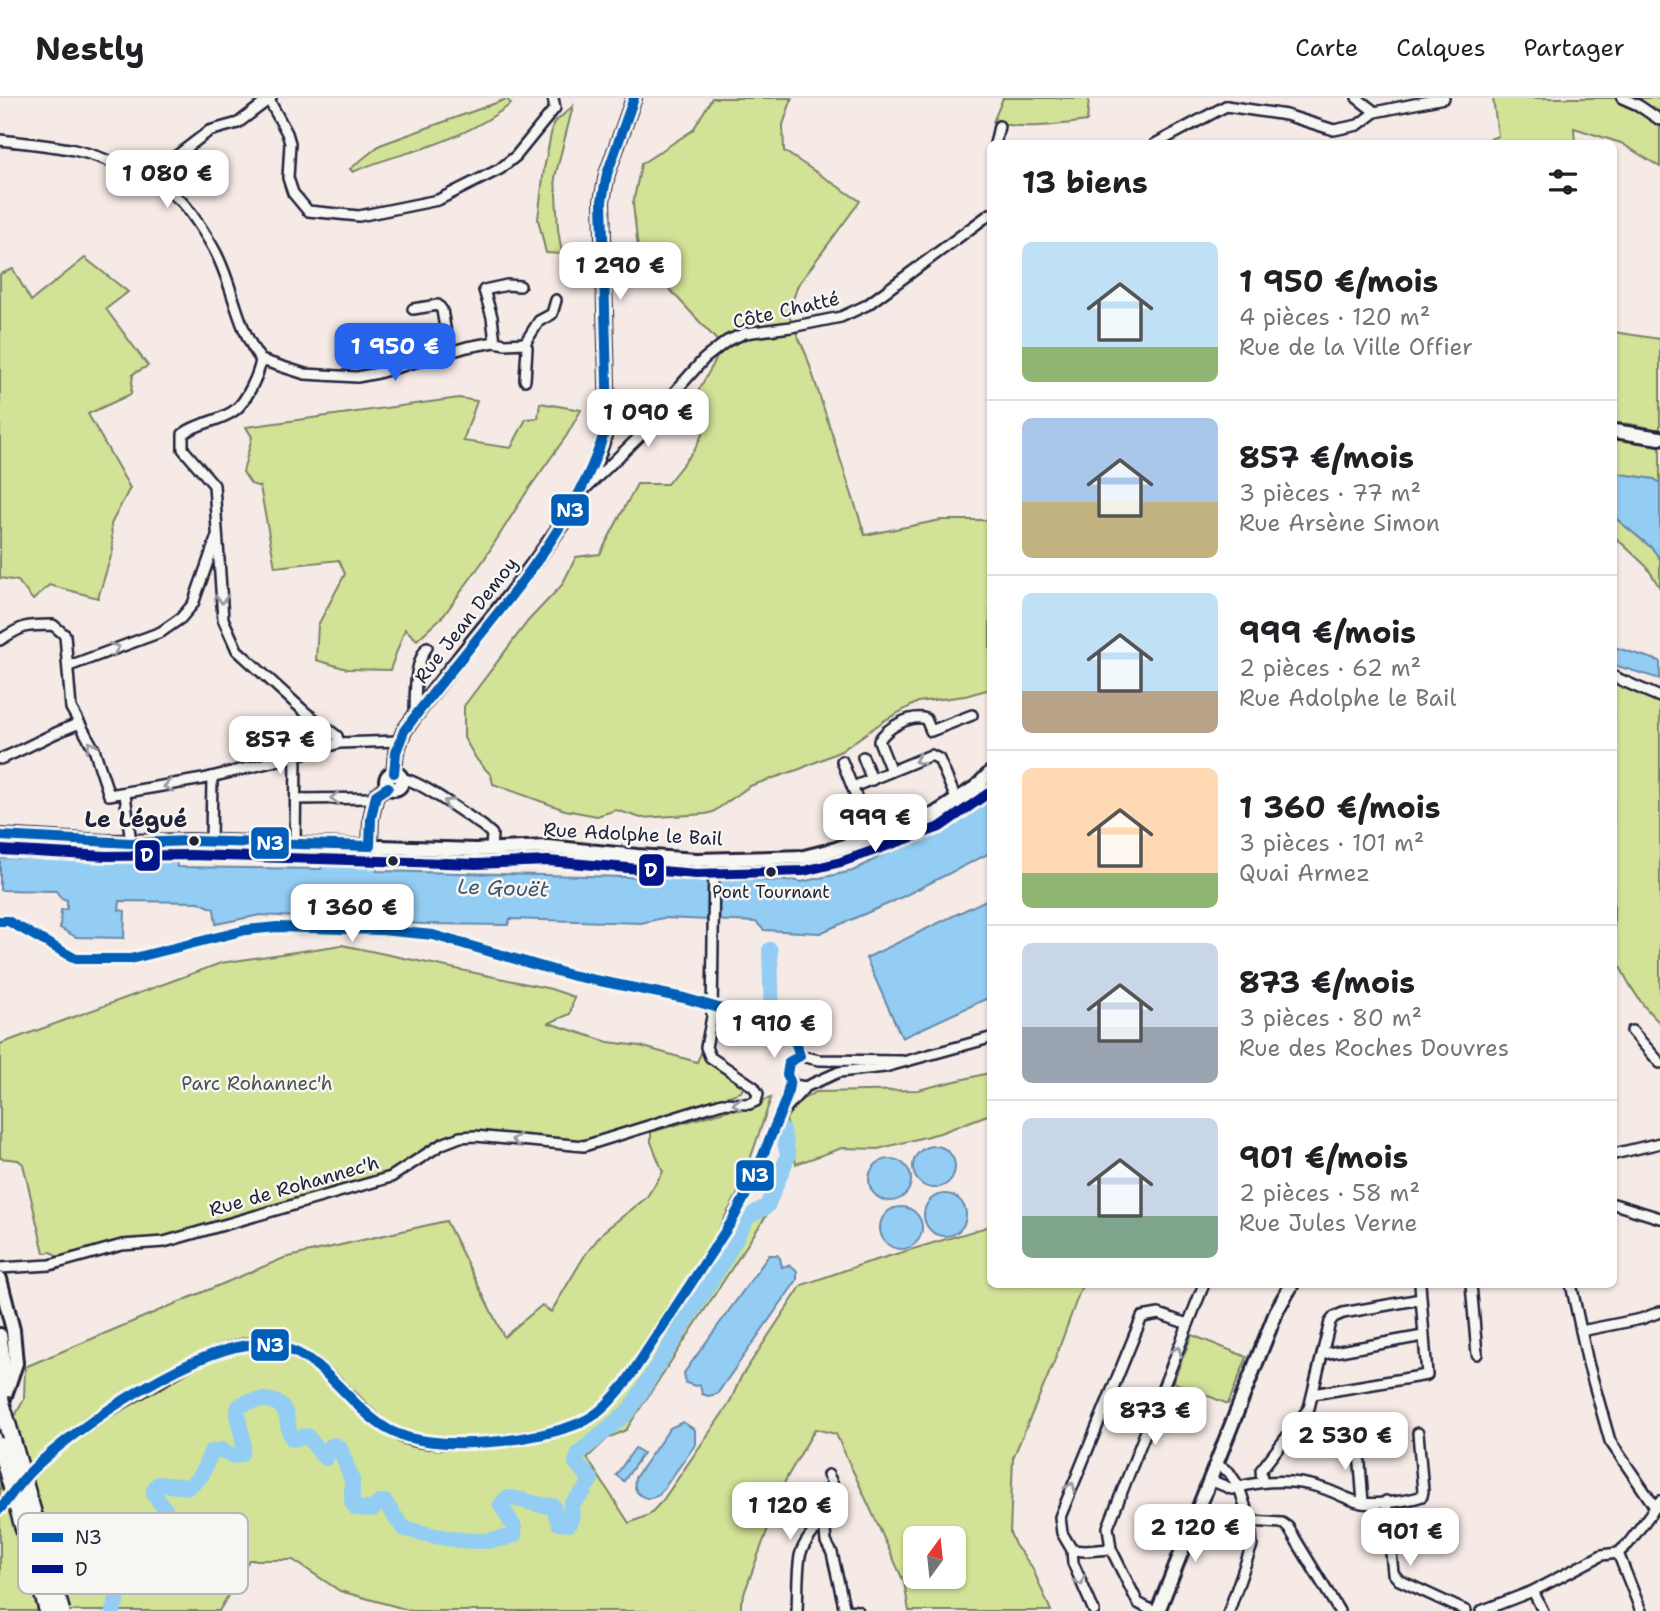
<!DOCTYPE html>
<html lang="fr">
<meta charset="utf-8">
<style>
body{margin:0;font-family:"Shantell Sans",sans-serif;background:#f6f6f6;color:#202124;height:100vh;display:flex;flex-direction:column;font-size:26px;white-space:nowrap}
*{box-sizing:border-box;margin:0}
p{font-size:23px;color:#757577}
.icon{flex:none;width:38px;height:38px;fill:none;stroke:currentColor;stroke-width:2;stroke-linecap:round;stroke-linejoin:round}
.map{position:relative;flex:1;overflow:hidden}
.sheet{position:absolute;left:987px;top:42px;width:630px;height:1148px;display:flex;flex-direction:column;background:#fff;border-radius:10px;box-shadow:0 2px 5px #0004}
.sheet>*{flex:none}
.needle{width:46px;rotate:15deg}
.buttons{position:absolute;left:903px;top:1428px;display:grid;gap:14px}
.buttons a{display:grid;place-items:center;width:63px;height:63px;border-radius:10px;background:#fff;box-shadow:0 2px 5px #0004;font-size:35px}
.price{position:absolute;translate:-50% -60px;padding:0 16px;border-radius:14px;background:#fff;color:#222;font-size:23px;line-height:46px;filter:drop-shadow(0 2px 4px #0008)}
.price::after{content:'';position:absolute;left:50%;top:42px;width:21px;height:16px;margin-left:-10px;background:inherit;clip-path:polygon(0 0,100% 0,50% 100%)}
.price.on{background:#2563eb;color:#fff}
ul{padding:0;list-style:none}
li{display:flex;align-items:center;gap:21px;height:175px;padding:0 35px}
li+li{border-top:2px solid #e0e0e0}
li span{display:grid;place-items:center;flex:none;width:196px;height:140px;border-radius:10px;color:#555}
li>.icon{margin-inline-start:auto}
span .icon{width:84px;height:84px;fill:#fffc;stroke-width:1}
li b{font-size:30px}
h2{display:flex;justify-content:space-between;align-items:center;height:84px;padding:0 35px;font-size:30px}
header{display:flex;align-items:center;gap:42px;box-sizing:border-box;height:98px;padding:0 35px;background:#fff;border-bottom:2px solid #e0e0e0}
header strong{font-size:33px}
nav{display:flex;gap:38px;margin-inline-start:auto;font-size:24px}
.map>svg:first-child{display:block}
.green{fill:#d2e296;stroke:#7a8268;stroke-width:2;fill-rule:evenodd}
.water{fill:#94cdf3;stroke:#6689a9;stroke-width:2}
.lines{fill:none;stroke-linecap:round;stroke-linejoin:round}
.river{stroke:#94cdf3;stroke-width:16}
.minor-casing{stroke:#22223b;stroke-width:14}
.tertiary-casing{stroke:#22223b;stroke-width:18}
.secondary-casing{stroke:#22223b;stroke-width:18}
.minor{stroke:#f6f6f2;stroke-width:9}
.tertiary{stroke:#f6f6f2;stroke-width:12}
.secondary{stroke:#f6f6f2;stroke-width:12}
.trunk-bridge-casing{stroke:#22223b;stroke-width:21;stroke-linecap:butt}
.trunk-bridge{stroke:#f6f6f2;stroke-width:16}
.bus-1-casing{stroke:#f6f6f2;stroke-width:16}
.bus-2-casing{stroke:#f6f6f2;stroke-width:16}
.bus-1{stroke:#005eb8;stroke-width:10}
.bus-2{stroke:#001489;stroke-width:10}
.oneway{stroke:#9797a0}
.bus-dot{fill:#22223b;stroke:#f6f6f2;stroke-width:2.5}
.labels{text-anchor:middle;dominant-baseline:central;stroke-width:5;stroke-linejoin:round;paint-order:stroke}
.bus-label{font-size:17px;fill:#22223b;stroke:#f6f6f2}
.street-label{font-size:19px;fill:#22223b;stroke:#f6f6f2}
.park-label{font-size:19px;fill:#4e5252;stroke:#f6f6f2}
.water-label{font-size:21px;font-style:italic;fill:#445572;stroke:#f6f6f2}
.quarter-label{font-size:23px;font-weight:bold;fill:#22223b;stroke:#f6f6f2}
.key{fill:#f6f6f2;stroke:#b6b6bb;stroke-width:2}
.key-label{font-size:19px;fill:#22223b}
.line-badge{stroke:#f6f6f2;stroke-width:2.5}
.badge-label{font-size:19px;text-anchor:middle;font-weight:bold;fill:#fff}
</style>
<header>
<strong>Nestly</strong>
<nav><a>Carte</a><a>Calques</a><a>Partager</a></nav>
</header>
<div class="map">
<svg width="1660" height="1513" viewBox="0 0 1660 1513">
<rect width="100%" height="100%" fill="#f6eae6"/>
<filter id="ink" filterUnits="userSpaceOnUse"><feTurbulence type="fractalNoise" baseFrequency=".0143" numOctaves="2"/><feDisplacementMap in="SourceGraphic" scale="14" xChannelSelector="R" yChannelSelector="G"/><feConvolveMatrix kernelMatrix="1 2 1 2 8 2 1 2 1" color-interpolation-filters="sRGB"/></filter>
<g filter="url(#ink)">
<g class="green">
<polygon points="712,0 792,0 783,27 784,53 860,103 798,187 788,216 806,256 865,437 941,422 987,422 990,428 990,591 965,598 918,604 885,622 841,653 800,671 750,688 713,714 706,716 641,720 616,712 597,718 565,712 493,686 491,677 477,662 464,640 464,608 528,523 562,487 576,459 600,456 637,386 667,386 695,351 710,320 697,295 723,249 661,182 641,177 633,106 641,66 693,32"/>
<path d="M1003,0h86l-2,23c-32,4 -63,9 -94,1z"/>
<polygon points="1493,0 1660,0 1660,69 1621,45 1574,30 1575,45 1488,46 1487,42 1498,38"/>
<path d="M507,1l4,5c-27,20 -58,35 -90,45 -23,7 -46,13 -68,23l-3,-3 30,-24z"/>
<polygon points="573,8 555,79 558,131 562,156 546,155 538,121 544,71 553,26"/>
<polygon points="85,160 128,194 106,211 148,268 133,276 131,296 88,316 130,390 111,426 113,452 98,500 49,487 33,502 18,483 0,480 0,176 13,171 31,203"/>
<polygon points="1614,234 1660,241 1660,332 1630,326 1614,325"/>
<polygon points="459,300 477,303 463,343 511,350 526,321 538,320 540,305 581,312 567,337 526,395 483,463 444,517 417,542 405,531 390,572 347,571 316,562 318,527 345,476 339,462 275,469 260,389 251,386 243,374 252,339 246,329"/>
<polygon points="1614,340 1660,347 1660,385 1654,381 1614,375"/>
<polygon points="1614,419 1652,450 1660,461 1660,490 1647,469 1614,438"/>
<path d="M1614,584l46,20v321c-21,-19 -33,-42 -46,-68z"/>
<path d="M342,847l209,44 23,8 -4,17 -21,9 59,19 32,4 57,16 4,-9 43,33 -3,6 -156,51 -118,-10c-30,3 -54,27 -81,42l-218,62 -51,4 -58,17 -7,-6 -8,1 -21,-89 -5,-4 -18,-2v-114l221,-81z"/>
<polygon points="989,975 990,1016 940,1035 878,1051 842,1050 796,1066 786,1021 798,1004 816,994 918,992"/>
<path d="M771,1000l-36,106 31,12 -140,214 -18,8 -21,20 42,65 20,-8 14,-15 66,-96 12,-27 61,-92 64,-22 124,-37v58l92,1 -28,77 -41,96 -3,75 5,12 17,22 19,44h-142l-5,-29 -68,-148 -21,-5 -29,50 -45,123v9h-329l-72,-20 -47,-31h-44l-30,51h-219v-166l24,-46 1,-32 259,-109 162,-37 58,116 38,-32 9,7 34,-57 19,-24 42,-33 17,-26 -12,-30v-10zM915,1440h39v39h-39z"/>
<polygon points="1192,1237 1247,1259 1228,1306 1173,1284"/>
</g>
<g class="water">
<polygon points="1614,375 1654,381 1660,385 1660,461 1652,450 1614,419"/>
<polygon points="1614,549 1660,563 1660,581 1614,567"/>
<polygon points="990,690 990,755 890,805 820,835 764,832 756,824 663,820 641,825 510,821 508,827 424,826 260,817 216,826 214,811 199,804 120,803 119,812 125,813 124,840 76,839 60,830 61,812 67,811 67,802 61,800 56,793 0,792 0,760 148,763 149,760 176,761 177,769 321,771 323,763 377,764 377,773 789,783 789,781 801,784 853,773 953,719"/>
<polygon points="990,800 990,899 902,940 866,860"/>
<circle cx="934" cy="1069" r="21"/>
<circle cx="890" cy="1082" r="21"/>
<circle cx="945" cy="1117" r="21"/>
<circle cx="901" cy="1130" r="21"/>
<path d="M769,1157h8l3,3 2,9c6,-3 11,-1 15,4v9l-80,114 -9,2 -6,-2 -2,-9 -5,1 -9,-3 -2,-10z"/>
<path d="M683,1324l12,8v15l-36,50c-14,8 -27,-1 -24,-17l35,-50z"/>
<polygon points="635,1350 643,1355 624,1383 616,1377"/>
</g>
<g class="lines">
<g class="river">
<polyline points="770,852 772,919"/>
<polyline points="753,1116 767,1108 788,1058 783,1033"/>
<polyline points="588,1386 591,1381 576,1365 579,1355 629,1313 724,1162 747,1120 751,1117"/>
<path d="M113,1513c7,-22 16,-51 42,-53 7,-10 16,-32 12,-44 -2,-7 -9,-14 -13,-19v-5l4,-6 30,3 13,-11 10,-24 11,-2 11,6 8,-2c7,-18 -7,-30 -2,-48 13,-7 38,-11 46,6 5,10 1,19 8,27l14,-3 16,20 3,2 4,-11 4,-2 6,3 12,32v22l4,6 16,1 9,-7h4l18,26c33,9 79,20 111,7v-8l-13,-22 6,-7c16,0 29,8 46,8l6,17 10,1 3,-5 -1,-14 13,-14"/>
</g>
<defs>
<g id="minor">
<polyline points="1357,0 1375,14"/>
<polyline points="1622,0 1638,7 1660,22"/>
<polyline points="269,2 287,35 290,45 288,80 293,95 308,113 359,118 438,102 500,71 516,58 555,10 553,0"/>
<polyline points="1226,8 1286,17 1334,32 1358,27 1375,14 1444,0"/>
<path d="M0,42c24,3 50,5 74,10 32,7 81,29 106,50 9,8 30,41 36,53 18,35 21,75 45,107"/>
<polyline points="995,46 999,28"/>
<polyline points="1155,46 1226,8"/>
<polyline points="151,84 171,62 209,33 238,25 271,0"/>
<polyline points="413,211 438,207 442,212 449,253"/>
<polyline points="495,244 492,219 484,192 507,187 520,188"/>
<polyline points="525,245 539,223 552,216 556,202"/>
<path d="M261,262c-2,14 -15,42 -26,50 -15,12 -37,12 -52,24v15l31,36 9,134 14,31 68,62 32,24 2,7"/>
<polyline points="261,262 305,276 357,279 378,275 467,249 495,244 505,246 525,245 527,250 525,282"/>
<polyline points="587,389 639,339 672,297 704,261 727,243 745,235 791,229 841,219 867,207 990,116"/>
<path d="M0,542c24,-15 25,-15 53,-15l12,10 6,73 23,41 15,46 94,-16 93,-23 43,-13 60,-2"/>
<polyline points="69,568 161,534 181,520 193,506 217,438"/>
<polyline points="1614,579 1660,599"/>
<path d="M415,616c1,-23 -2,-46 12,-67"/>
<polyline points="863,659 872,682"/>
<path d="M0,661c27,-10 51,-26 78,-35"/>
<polyline points="842,663 872,739"/>
<path d="M891,673l-12,-30c7,-13 32,-27 47,-22l5,12 41,-16"/>
<path d="M402,681c15,-1 65,37 81,47l9,8 -1,15"/>
<polyline points="853,689 931,657 939,661 957,703"/>
<polyline points="125,696 131,745"/>
<polyline points="296,701 375,700"/>
<polyline points="211,744 212,679"/>
<polyline points="295,746 296,658"/>
<polyline points="0,823 8,823 76,861 130,861 246,832 277,829 382,832 433,837 570,877 684,900 750,919 788,936 796,946 800,958"/>
<polyline points="1632,933 1660,965"/>
<polyline points="902,963 819,962 800,958 789,964 787,977 794,987 805,989 839,974 885,969 990,940"/>
<polyline points="785,1011 805,989"/>
<polyline points="1614,1056 1660,1045"/>
<polyline points="1614,1106 1660,1120"/>
<polyline points="0,1170 50,1167 122,1147 164,1144 391,1079 442,1046 460,1039 475,1038 584,1048 722,1005 749,1006 756,1003 758,996 754,989 710,959 706,949 712,919 714,762"/>
<polyline points="1471,1186 1477,1256"/>
<polyline points="1571,1186 1588,1265 1610,1343 1655,1409"/>
<polyline points="1581,1233 1641,1221 1660,1214"/>
<polyline points="1323,1256 1423,1238"/>
<polyline points="1313,1296 1427,1277 1420,1186"/>
<polyline points="1358,1340 1363,1405"/>
<polyline points="1210,1382 1232,1391 1239,1389 1229,1374 1216,1366"/>
<polyline points="1262,1383 1261,1372 1265,1367 1309,1310 1330,1224 1334,1219 1343,1215 1421,1201"/>
<path d="M22,1384c38,-45 90,-74 141,-102 25,-15 53,-31 82,-36 17,-3 35,2 51,9 43,19 67,68 108,85 36,14 148,0 182,-18 16,-9 28,-22 39,-36 51,-77 106,-152 142,-238 9,-21 18,-42 23,-65"/>
<polyline points="1386,1403 1393,1475 1399,1482 1466,1513"/>
<polyline points="0,1411 13,1395"/>
<polyline points="824,1422 826,1444 832,1455 845,1513"/>
<polyline points="1250,1423 1282,1425 1288,1429 1339,1513"/>
<polyline points="1072,1452 1085,1453 1111,1451"/>
<polyline points="1618,1455 1641,1513"/>
<polyline points="1533,1493 1543,1513"/>
<polyline points="845,1512 858,1513"/>
<path d="M797,1513c1,-18 0,-37 3,-55 6,-28 50,-46 28,-81"/>
<polyline points="1094,1513 1073,1465 1072,1452 1062,1435 1060,1419 1142,1219 1159,1216 1188,1226"/>
<polyline points="1153,1513 1138,1505 1111,1451 1108,1429 1204,1186"/>
<path d="M1229,1513l23,-66 -2,-24 -11,-34c30,-8 57,-8 86,2 12,4 25,12 37,14 14,2 47,-2 60,-7l1,-5 -5,-58"/>
<polyline points="1481,1513 1533,1493 1602,1457 1618,1455 1628,1446 1660,1403"/>
</g>
<g id="tertiary">
<polyline points="1614,333 1660,340"/>
<path d="M394,675l2,-21 8,-21c34,-48 72,-93 109,-140 39,-51 83,-107 95,-172l-6,-218 5,-27 27,-76"/>
<circle cx="394" cy="683" r="8"/>
<polyline points="0,738 107,744 191,743 476,752 548,749 637,758 697,762 804,759 836,751 935,716 976,689 990,675"/>
<polyline points="370,748 371,720 376,697 388,689"/>
<polyline points="1158,1513 1277,1212 1292,1186"/>
</g>
<g id="secondary">
<polyline points="0,1181 13,1232 16,1265 1,1309"/>
<polyline points="0,1237 4,1264 0,1288"/>
</g>
</defs>
<use href="#minor" class="minor-casing"/>
<use href="#tertiary" class="tertiary-casing"/>
<use href="#secondary" class="secondary-casing"/>
<use href="#minor" class="minor"/>
<use href="#tertiary" class="tertiary"/>
<use href="#secondary" class="secondary"/>
<defs>
<g id="trunk-bridge">
<polyline points="0,1301 61,1513"/>
<polyline points="0,1348 48,1513"/>
</g>
</defs>
<use href="#trunk-bridge" class="trunk-bridge-casing"/>
<use href="#trunk-bridge" class="trunk-bridge"/>
<defs>
<g id="bus-1">
<path d="M394,675l2,-21 8,-21c70,-96 175,-196 204,-312l-6,-218 5,-27 27,-76"/>
<polyline points="0,738 131,745 191,743 370,748 371,720 376,697 388,689"/>
<path d="M0,823h8l68,38h54l116,-29 31,-3 105,3 51,5 137,40 114,23 66,19 38,17 8,10 4,12 -11,6 -2,13 3,6 -4,18 -36,88 -18,34 -107,163c-11,13 -23,28 -39,36 -43,22 -154,34 -197,10 -44,-25 -68,-83 -125,-86 -63,-3 -185,81 -230,124 -13,12 -23,27 -34,41"/>
</g>
<polyline id="bus-2" points="0,752 106,758 191,757 476,766 548,763 696,776 804,773 841,764 940,729 990,694"/>
</defs>
<use href="#bus-1" class="bus-1-casing"/>
<use href="#bus-2" class="bus-2-casing"/>
<use href="#bus-1" class="bus-1"/>
<use href="#bus-2" class="bus-2"/>
</g>
<defs><path id="oneway-chevron" d="M-2-3.5L2.5 0L-2 3.5" fill="none" stroke-width="1.6" stroke-linecap="round" stroke-linejoin="round" transform="scale(1.75)"/></defs>
<g class="oneway">
<use href="#oneway-chevron" transform="translate(222 501) rotate(87)"/>
<use href="#oneway-chevron" transform="translate(115 550) rotate(-21)"/>
<use href="#oneway-chevron" transform="translate(91 648) rotate(-116)"/>
<use href="#oneway-chevron" transform="translate(919 662) rotate(158)"/>
<use href="#oneway-chevron" transform="translate(168 688) rotate(169)"/>
<use href="#oneway-chevron" transform="translate(335 700) rotate(180)"/>
<use href="#oneway-chevron" transform="translate(448 705) rotate(-147)"/>
<use href="#oneway-chevron" transform="translate(737 1006) rotate(-179)"/>
<use href="#oneway-chevron" transform="translate(516 1042) rotate(-175)"/>
<use href="#oneway-chevron" transform="translate(1177 1253) rotate(-68)"/>
<use href="#oneway-chevron" transform="translate(1071 1389) rotate(-68)"/>
<use href="#oneway-chevron" transform="translate(1080 1483) rotate(66)"/>
</g>
</g>
<g class="bus-dot">
<circle cx="194" cy="743" r="6"/>
<circle cx="393" cy="763" r="6"/>
<circle cx="771" cy="774" r="6"/>
</g>
<g class="labels">
<g class="bus-label">
<text x="771" y="794">Pont Tournant</text>
</g>
<g class="street-label">
<text transform="translate(786 212) rotate(-13)">Côte Chatté</text>
<text transform="translate(466 522) rotate(-52)">Rue Jean Demoy</text>
<text transform="translate(633 736) rotate(3)">Rue Adolphe le Bail</text>
<text transform="translate(294 1088) rotate(-16)">Rue de Rohannec'h</text>
</g>
<g class="park-label">
<text x="257" y="985">Parc Rohannec'h</text>
</g>
<g class="water-label">
<text transform="translate(503 790) rotate(2)">Le Gouët</text>
</g>
<g class="quarter-label">
<text x="136" y="721">Le Légué</text>
</g>
</g>
<rect x="18" y="1415" width="230" height="81" rx="10" class="key"/>
<rect x="32" y="1435" width="31" height="9" fill="#005eb8"/>
<rect x="32" y="1467" width="31" height="8" fill="#001489"/>
<g class="key-label">
<text x="75" y="1446">N3</text>
<text x="75" y="1478">D</text>
</g>
<g class="line-badge">
<rect x="550" y="395" width="40" height="34" rx="7" fill="#005eb8"/>
<rect x="250" y="728" width="40" height="34" rx="7" fill="#005eb8"/>
<rect x="134" y="741" width="27" height="33" rx="7" fill="#001489"/>
<rect x="638" y="755" width="27" height="34" rx="7" fill="#001489"/>
<rect x="735" y="1061" width="40" height="33" rx="7" fill="#005eb8"/>
<rect x="250" y="1230" width="40" height="34" rx="7" fill="#005eb8"/>
</g>
<g class="badge-label">
<text x="570" y="419">N3</text>
<text x="270" y="752">N3</text>
<text x="147" y="764">D</text>
<text x="651" y="779">D</text>
<text x="755" y="1084">N3</text>
<text x="270" y="1254">N3</text>
</g>
</svg>
<div class="buttons">
<a><svg class="needle" viewBox="-14 -14 28 28"><path d="M0-13l5 13h-10z" fill="#e53935"/><path d="M0 13l5-13h-10z" fill="#757577"/></svg></a>
</div>
<b class="price" style="left:167px;top:112px">1 080 €</b>
<b class="price" style="left:620px;top:204px">1 290 €</b>
<b class="price on" style="left:395px;top:285px">1 950 €</b>
<b class="price" style="left:648px;top:351px">1 090 €</b>
<b class="price" style="left:280px;top:678px">857 €</b>
<b class="price" style="left:875px;top:756px">999 €</b>
<b class="price" style="left:352px;top:846px">1 360 €</b>
<b class="price" style="left:774px;top:962px">1 910 €</b>
<b class="price" style="left:1155px;top:1349px">873 €</b>
<b class="price" style="left:1345px;top:1374px">2 530 €</b>
<b class="price" style="left:790px;top:1444px">1 120 €</b>
<b class="price" style="left:1195px;top:1466px">2 120 €</b>
<b class="price" style="left:1410px;top:1470px">901 €</b>
<section class="sheet">
<h2>13 biens<svg class="icon" aria-label="filters" viewBox="0 0 24 24"><path d="M4 7h16M4 17h16"/><circle cx="9" cy="7" r="2"/><circle cx="15" cy="17" r="2"/></svg></h2>
<ul>
<li><span style="background:linear-gradient(#bfe0f5 75%,#8fb573 0)"><svg class="icon" aria-label="home" viewBox="0 0 24 24"><path d="M3 11l9-7 9 7M6 9v11h12V9"/></svg></span><div><b>1 950 €/mois</b><p>4 pièces · 120 m²</p><p>Rue de la Ville Offier</p></div></li>
<li><span style="background:linear-gradient(#a9c7e8 60%,#c2b280 0)"><svg class="icon" aria-label="home" viewBox="0 0 24 24"><path d="M3 11l9-7 9 7M6 9v11h12V9"/></svg></span><div><b>857 €/mois</b><p>3 pièces · 77 m²</p><p>Rue Arsène Simon</p></div></li>
<li><span style="background:linear-gradient(#bfe0f5 70%,#b9a48a 0)"><svg class="icon" aria-label="home" viewBox="0 0 24 24"><path d="M3 11l9-7 9 7M6 9v11h12V9"/></svg></span><div><b>999 €/mois</b><p>2 pièces · 62 m²</p><p>Rue Adolphe le Bail</p></div></li>
<li><span style="background:linear-gradient(#ffd9b3 75%,#8fb573 0)"><svg class="icon" aria-label="home" viewBox="0 0 24 24"><path d="M3 11l9-7 9 7M6 9v11h12V9"/></svg></span><div><b>1 360 €/mois</b><p>3 pièces · 101 m²</p><p>Quai Armez</p></div></li>
<li><span style="background:linear-gradient(#c9d6e8 60%,#9aa5b1 0)"><svg class="icon" aria-label="home" viewBox="0 0 24 24"><path d="M3 11l9-7 9 7M6 9v11h12V9"/></svg></span><div><b>873 €/mois</b><p>3 pièces · 80 m²</p><p>Rue des Roches Douvres</p></div></li>
<li><span style="background:linear-gradient(#c9d6e8 70%,#7fa58c 0)"><svg class="icon" aria-label="home" viewBox="0 0 24 24"><path d="M3 11l9-7 9 7M6 9v11h12V9"/></svg></span><div><b>901 €/mois</b><p>2 pièces · 58 m²</p><p>Rue Jules Verne</p></div></li>
</ul>
</section>
</div>
